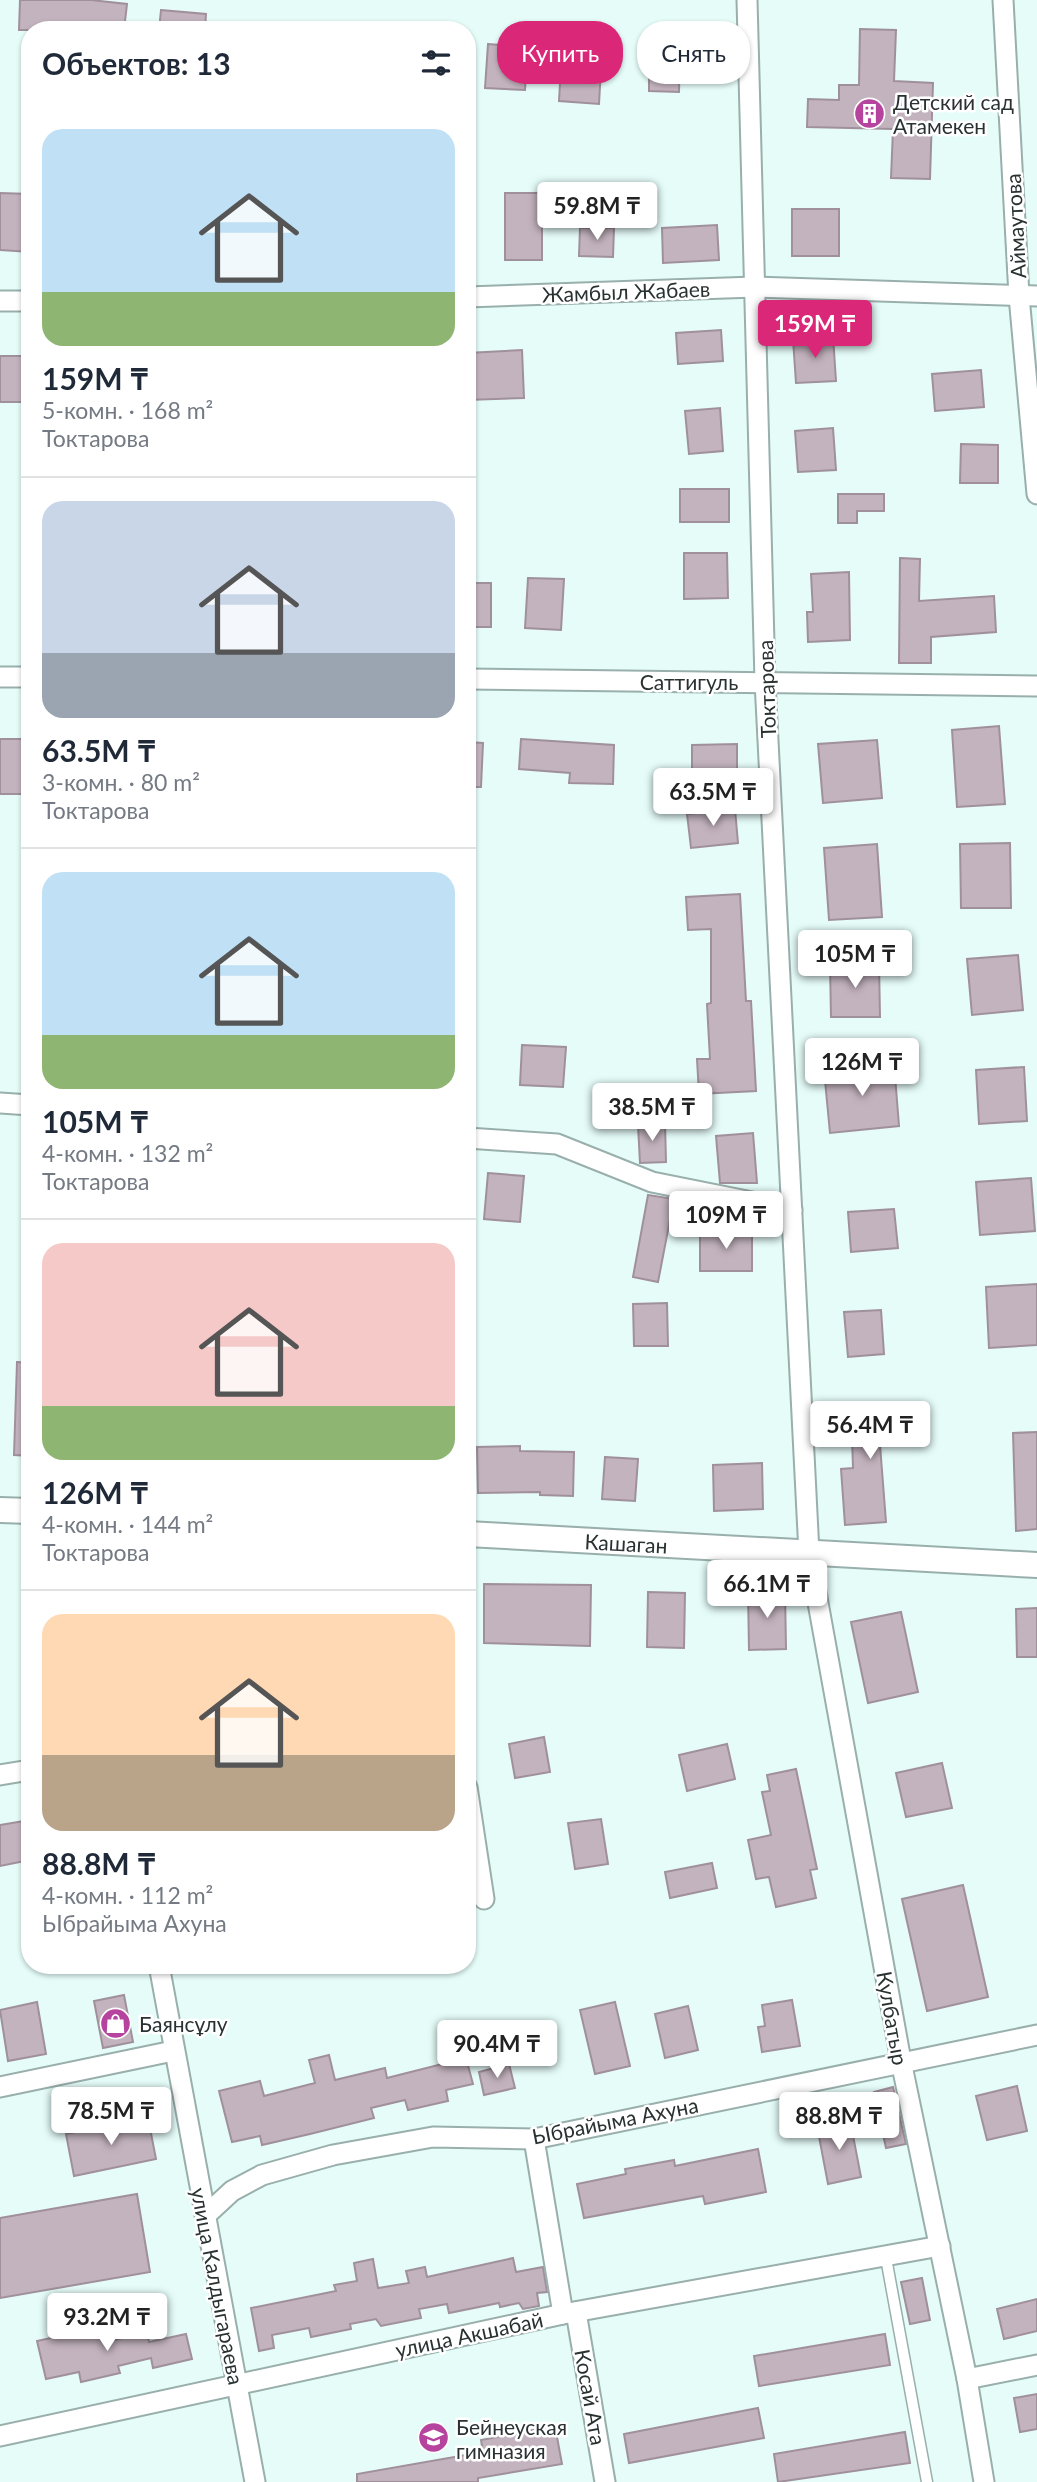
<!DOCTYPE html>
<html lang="ru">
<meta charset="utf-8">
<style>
body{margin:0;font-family:Lato,sans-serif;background:#f6f6f7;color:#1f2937;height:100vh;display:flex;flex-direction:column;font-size:26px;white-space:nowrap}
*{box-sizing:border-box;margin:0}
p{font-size:23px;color:#747a83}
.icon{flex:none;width:38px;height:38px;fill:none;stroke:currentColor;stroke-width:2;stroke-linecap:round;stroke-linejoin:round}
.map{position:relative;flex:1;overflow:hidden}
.panel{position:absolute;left:21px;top:21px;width:455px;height:1953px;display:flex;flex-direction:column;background:#fff;border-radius:28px;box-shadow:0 2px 5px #0004}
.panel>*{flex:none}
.guide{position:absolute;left:497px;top:21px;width:434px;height:63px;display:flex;gap:14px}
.price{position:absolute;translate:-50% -60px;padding:0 16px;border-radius:7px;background:#fff;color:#222;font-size:23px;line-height:46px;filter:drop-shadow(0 2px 4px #0008)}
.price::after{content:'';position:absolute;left:50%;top:42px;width:21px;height:16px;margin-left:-10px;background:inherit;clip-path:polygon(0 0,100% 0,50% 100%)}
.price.current{background:#db2777;color:#fff}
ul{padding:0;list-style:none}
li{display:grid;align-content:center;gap:14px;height:371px;padding:0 21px}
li+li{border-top:2px solid #e0e1e3}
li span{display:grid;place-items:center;height:217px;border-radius:21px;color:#555}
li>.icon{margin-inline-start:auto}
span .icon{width:126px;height:126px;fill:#fffc;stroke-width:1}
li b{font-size:30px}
h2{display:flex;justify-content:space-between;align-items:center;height:84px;padding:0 21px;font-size:30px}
.tag{padding:0 24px;border-radius:28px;background:#fff;box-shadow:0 2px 5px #0004;font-size:24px;line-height:63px}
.tag.current{background:#db2777;color:#fff}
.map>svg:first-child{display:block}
.building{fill:#c3b3be;stroke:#a0909b;stroke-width:2}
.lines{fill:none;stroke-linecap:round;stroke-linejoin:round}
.service-casing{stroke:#99afac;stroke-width:13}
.minor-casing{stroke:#99afac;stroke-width:23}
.tertiary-casing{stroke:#99afac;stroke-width:28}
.service{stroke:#fff;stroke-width:10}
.minor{stroke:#fff;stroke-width:19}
.tertiary{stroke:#fff;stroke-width:24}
.labels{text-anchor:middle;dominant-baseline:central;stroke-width:5;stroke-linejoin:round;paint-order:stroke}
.poi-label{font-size:21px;fill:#293231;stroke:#fff;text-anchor:start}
.street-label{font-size:21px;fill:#293231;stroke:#fff}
</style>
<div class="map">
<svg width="1037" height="2482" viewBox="0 0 1037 2482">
<rect width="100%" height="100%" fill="#e5fcf9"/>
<g class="building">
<polygon points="20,0 91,0 127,4 124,30 19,30"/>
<polygon points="161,10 206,14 205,30 159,30"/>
<polygon points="860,29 896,30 894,81 933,83 930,179 891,178 893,129 807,127 808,99 839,100 839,85 859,85"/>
<polygon points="488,44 528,47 525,90 485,88"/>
<polygon points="562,48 602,50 599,104 559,101"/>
<polygon points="649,53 680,54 679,92 649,91"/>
<polygon points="0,193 30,194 30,252 0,250"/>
<rect x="505" y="193" width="37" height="67"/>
<rect x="792" y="209" width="47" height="47"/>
<polygon points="717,225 719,260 663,263 662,228"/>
<polygon points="580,228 614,228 613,257 579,256"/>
<polygon points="721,330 723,361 678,364 676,333"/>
<polygon points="833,336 836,381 796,383 793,339"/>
<polygon points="522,350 524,398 467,400 467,353"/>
<polygon points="0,356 27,356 26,402 0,402"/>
<polygon points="981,370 984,407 935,411 932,374"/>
<polygon points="720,408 723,451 689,454 685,411"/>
<polygon points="833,428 836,470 798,472 795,431"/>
<polygon points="961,444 998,445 998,483 960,483"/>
<rect x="680" y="489" width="49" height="33"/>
<polygon points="838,494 884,494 884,511 857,511 857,523 838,523"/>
<polygon points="684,553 727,553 728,598 684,599"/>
<polygon points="900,558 920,559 919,601 994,596 996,632 931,637 931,663 899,663"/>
<polygon points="849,572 850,640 808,642 807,612 813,612 811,574"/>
<polygon points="528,578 564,579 561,630 525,628"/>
<rect x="467" y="583" width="24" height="44"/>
<polygon points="999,726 1005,804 957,807 952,730"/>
<rect x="0" y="739" width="30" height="55"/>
<polygon points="521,739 614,745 613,784 569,783 570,773 519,769"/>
<polygon points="877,740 882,798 823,803 818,744"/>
<polygon points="467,742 483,743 481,787 467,787"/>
<polygon points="737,744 737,780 692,781 692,745"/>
<polygon points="735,809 738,843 691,848 687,814"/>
<polygon points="1010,843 1011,908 961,908 960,844"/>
<polygon points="877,844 882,917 829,920 824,848"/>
<polygon points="740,894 746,1001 751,1001 756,1091 699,1094 697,1059 710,1059 707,1004 711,1003 711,929 688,930 686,897"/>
<polygon points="1018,955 1023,1010 972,1015 967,959"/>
<polygon points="879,963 880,1017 831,1017 830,964"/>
<polygon points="522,1045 566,1047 563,1087 520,1085"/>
<polygon points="894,1063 899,1126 830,1133 824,1070"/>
<polygon points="1024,1067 1027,1121 979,1124 976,1070"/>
<polygon points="665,1123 666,1162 640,1163 638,1125"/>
<polygon points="753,1133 757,1183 720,1183 716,1136"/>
<polygon points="488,1173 524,1176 520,1222 484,1219"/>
<polygon points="1031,1178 1035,1231 980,1235 976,1182"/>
<polygon points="648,1195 674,1199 658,1282 633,1277"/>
<polygon points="894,1209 898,1248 851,1252 848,1212"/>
<polygon points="752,1231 752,1271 700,1271 700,1232"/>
<polygon points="1037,1284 1037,1345 989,1348 986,1287"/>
<polygon points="667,1303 668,1346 634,1346 633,1304"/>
<polygon points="881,1310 884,1354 848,1357 844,1312"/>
<polygon points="17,1362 30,1363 30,1456 14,1455"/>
<polygon points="902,1402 903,1444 880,1445 886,1522 845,1525 841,1469 853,1468 851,1405"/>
<polygon points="1037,1432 1037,1529 1016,1531 1013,1433"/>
<polygon points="520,1446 520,1451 574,1452 573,1496 540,1495 540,1492 478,1493 477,1447"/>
<polygon points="605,1457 638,1459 635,1501 602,1499"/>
<polygon points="762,1463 763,1509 714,1511 713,1465"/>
<polygon points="484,1584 591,1585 590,1646 484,1643"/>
<polygon points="785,1590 786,1649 749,1650 748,1591"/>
<polygon points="648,1592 685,1593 684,1648 647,1647"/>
<polygon points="1037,1608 1037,1657 1017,1657 1016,1609"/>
<polygon points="901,1612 918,1692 868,1703 851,1622"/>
<polygon points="544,1737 550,1772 515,1778 509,1744"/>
<polygon points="727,1744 735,1779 687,1791 679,1755"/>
<polygon points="942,1763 952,1808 906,1817 896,1773"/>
<polygon points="796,1769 817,1869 810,1870 816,1898 776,1907 769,1877 756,1879 748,1840 771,1835 762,1792 770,1791 767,1775"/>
<polygon points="601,1819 608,1864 575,1869 568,1823"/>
<polygon points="30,1820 30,1860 0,1866 0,1825"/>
<polygon points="712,1863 717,1888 670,1898 665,1872"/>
<polygon points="963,1885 988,1997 927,2011 902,1899"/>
<polygon points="124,1995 133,2042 103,2048 94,2001"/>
<polygon points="792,2000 800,2046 762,2052 758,2027 765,2026 762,2005"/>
<polygon points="37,2002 46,2054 8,2061 0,2010"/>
<polygon points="615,2002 630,2066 595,2074 580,2010"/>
<polygon points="688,2006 698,2050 665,2058 655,2014"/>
<polygon points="329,2055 335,2080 385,2068 387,2078 466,2058 473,2084 446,2090 448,2101 408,2110 405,2100 371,2108 374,2118 310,2134 262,2145 260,2136 232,2142 219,2091 260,2081 264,2096 315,2083 309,2060"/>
<polygon points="509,2064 515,2088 484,2095 479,2072"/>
<polygon points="1017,2086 1027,2131 987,2140 976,2096"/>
<polygon points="893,2087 906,2144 886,2148 874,2092"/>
<polygon points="148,2118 156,2159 74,2176 66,2134"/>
<polygon points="850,2120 861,2177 828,2184 817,2126"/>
<polygon points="758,2149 766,2192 705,2204 703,2196 584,2218 577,2184 626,2174 625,2169 674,2160 675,2166"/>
<polygon points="137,2194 150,2272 0,2298 0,2218"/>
<polygon points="513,2258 516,2272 543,2267 547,2292 537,2293 539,2306 523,2309 519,2303 500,2307 499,2303 449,2313 447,2304 419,2309 421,2318 381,2326 376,2319 350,2324 351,2329 311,2337 309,2328 272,2335 274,2348 259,2351 251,2308 336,2291 334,2285 357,2281 354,2263 373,2259 378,2288 409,2283 406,2271 425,2267 427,2277"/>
<polygon points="922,2278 930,2320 910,2324 901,2282"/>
<polygon points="1037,2299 1037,2331 1004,2339 997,2309"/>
<polygon points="110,2325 114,2340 147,2332 149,2342 186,2334 192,2359 153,2368 151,2358 118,2366 120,2373 81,2382 79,2372 46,2379 37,2341"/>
<polygon points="885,2334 890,2365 759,2386 754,2356"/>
<polygon points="1037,2394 1037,2429 1020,2432 1014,2398"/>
<polygon points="758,2408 764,2438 629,2463 624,2434"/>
<polygon points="555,2426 562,2464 478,2478 478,2482 357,2482 357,2474 483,2452 481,2440"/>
<polygon points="905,2432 910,2463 778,2482 774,2454"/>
</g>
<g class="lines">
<defs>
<polyline id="service" points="886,2258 927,2482"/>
<g id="minor">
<polyline points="747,0 765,681 809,1553 901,2061 967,2379 984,2482"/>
<polyline points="1003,0 1019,296 1037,494"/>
<polyline points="467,297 755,287 1037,296"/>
<polyline points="0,301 30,301"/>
<polyline points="0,677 30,677"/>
<polyline points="467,679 1037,686"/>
<polyline points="0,1103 30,1105"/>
<polyline points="467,1138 557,1144 652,1182 792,1210"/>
<polyline points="0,1775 30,1770"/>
<polyline points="467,1787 484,1899"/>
<polyline points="159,1965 255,2482"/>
<polyline points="0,2087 173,2051"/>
<polyline points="534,2139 563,2314"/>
<polyline points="205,2216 232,2191 262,2175 333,2155 433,2137 534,2139 1037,2035"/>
<polyline points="576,2312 605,2482"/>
<polyline points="967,2379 1037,2365"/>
<polyline points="0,2436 563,2314 940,2246"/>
</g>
<g id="tertiary">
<polyline points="0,1510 30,1511"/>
<polyline points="467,1534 1037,1565"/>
</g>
</defs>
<use href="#service" class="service-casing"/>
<use href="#minor" class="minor-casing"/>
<use href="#tertiary" class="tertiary-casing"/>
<use href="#service" class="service"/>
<use href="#minor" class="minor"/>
<use href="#tertiary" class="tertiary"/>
</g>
<defs>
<symbol id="building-disc" viewBox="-11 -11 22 22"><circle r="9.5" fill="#b6449e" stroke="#fff"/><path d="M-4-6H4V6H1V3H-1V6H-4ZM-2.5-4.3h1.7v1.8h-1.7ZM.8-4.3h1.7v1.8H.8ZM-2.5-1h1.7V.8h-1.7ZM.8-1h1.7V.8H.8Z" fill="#fff"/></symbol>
<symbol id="shop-disc" viewBox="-11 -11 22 22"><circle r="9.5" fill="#b6449e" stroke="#fff"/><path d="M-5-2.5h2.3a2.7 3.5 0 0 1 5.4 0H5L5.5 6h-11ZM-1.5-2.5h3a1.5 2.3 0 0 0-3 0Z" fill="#fff"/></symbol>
<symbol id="school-disc" viewBox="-11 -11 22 22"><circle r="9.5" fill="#b6449e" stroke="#fff"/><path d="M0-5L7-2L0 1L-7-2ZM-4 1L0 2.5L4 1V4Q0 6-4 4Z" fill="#fff"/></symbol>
</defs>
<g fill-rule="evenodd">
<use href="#building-disc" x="852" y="96" width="35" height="35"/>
<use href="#shop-disc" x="98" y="2006" width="35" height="35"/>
<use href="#school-disc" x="416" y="2420" width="35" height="35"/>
</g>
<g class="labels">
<g class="poi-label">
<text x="893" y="101">Детский сад<tspan x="893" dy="24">Атамекен</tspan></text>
<text x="139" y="2023">Баянсұлу</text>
<text x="456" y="2426">Бейнеуская<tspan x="456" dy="24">гимназия</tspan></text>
</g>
<g class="street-label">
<text transform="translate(1015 226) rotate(-93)">Аймаутова</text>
<text transform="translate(626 291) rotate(-2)">Жамбыл Жабаев</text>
<text x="689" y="681">Саттигуль</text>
<text transform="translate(766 689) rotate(-92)">Токтарова</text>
<text transform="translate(626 1543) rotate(3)">Кашаган</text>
<text transform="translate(893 2018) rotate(80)">Кулбатыр</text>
<text transform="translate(615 2120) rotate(-11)">Ыбрайыма Ахуна</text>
<text transform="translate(218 2286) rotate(79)">улица Калдыгараева</text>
<text transform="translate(469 2334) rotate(-12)">улица Акшабай</text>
<text transform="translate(591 2397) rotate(80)">Косай Ата</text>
</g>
</g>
</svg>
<b class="price" style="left:597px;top:242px">59.8M ₸</b>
<b class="price current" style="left:815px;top:360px">159M ₸</b>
<b class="price" style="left:713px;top:828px">63.5M ₸</b>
<b class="price" style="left:855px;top:990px">105M ₸</b>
<b class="price" style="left:862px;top:1098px">126M ₸</b>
<b class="price" style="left:652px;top:1143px">38.5M ₸</b>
<b class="price" style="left:726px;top:1251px">109M ₸</b>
<b class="price" style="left:870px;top:1461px">56.4M ₸</b>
<b class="price" style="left:767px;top:1620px">66.1M ₸</b>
<b class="price" style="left:497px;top:2080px">90.4M ₸</b>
<b class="price" style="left:111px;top:2147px">78.5M ₸</b>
<b class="price" style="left:839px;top:2152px">88.8M ₸</b>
<b class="price" style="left:107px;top:2353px">93.2M ₸</b>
<div class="guide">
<a class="tag current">Купить</a>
<a class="tag">Снять</a>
</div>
<section class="panel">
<h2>Объектов: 13<svg class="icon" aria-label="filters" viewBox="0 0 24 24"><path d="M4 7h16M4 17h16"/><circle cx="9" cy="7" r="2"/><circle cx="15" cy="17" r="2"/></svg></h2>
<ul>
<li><span style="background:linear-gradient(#bfe0f5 75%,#8fb573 0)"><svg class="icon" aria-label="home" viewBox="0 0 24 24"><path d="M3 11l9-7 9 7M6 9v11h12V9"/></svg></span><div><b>159M ₸</b><p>5-комн. · 168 m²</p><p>Токтарова</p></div></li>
<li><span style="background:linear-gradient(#c9d6e8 70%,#9aa5b1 0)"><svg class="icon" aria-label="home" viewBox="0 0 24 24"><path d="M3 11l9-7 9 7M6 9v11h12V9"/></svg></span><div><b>63.5M ₸</b><p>3-комн. · 80 m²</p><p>Токтарова</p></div></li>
<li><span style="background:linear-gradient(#bfe0f5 75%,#8fb573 0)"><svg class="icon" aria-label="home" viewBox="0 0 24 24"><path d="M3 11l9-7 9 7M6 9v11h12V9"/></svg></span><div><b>105M ₸</b><p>4-комн. · 132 m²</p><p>Токтарова</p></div></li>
<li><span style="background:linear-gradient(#f6c9c9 75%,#8fb573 0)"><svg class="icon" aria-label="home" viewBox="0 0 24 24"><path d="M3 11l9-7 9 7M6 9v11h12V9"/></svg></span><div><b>126M ₸</b><p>4-комн. · 144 m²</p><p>Токтарова</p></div></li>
<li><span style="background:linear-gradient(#ffd9b3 65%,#b9a48a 0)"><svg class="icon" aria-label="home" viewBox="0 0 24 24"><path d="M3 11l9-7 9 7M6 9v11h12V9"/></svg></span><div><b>88.8M ₸</b><p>4-комн. · 112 m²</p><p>Ыбрайыма Ахуна</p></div></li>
</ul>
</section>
</div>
